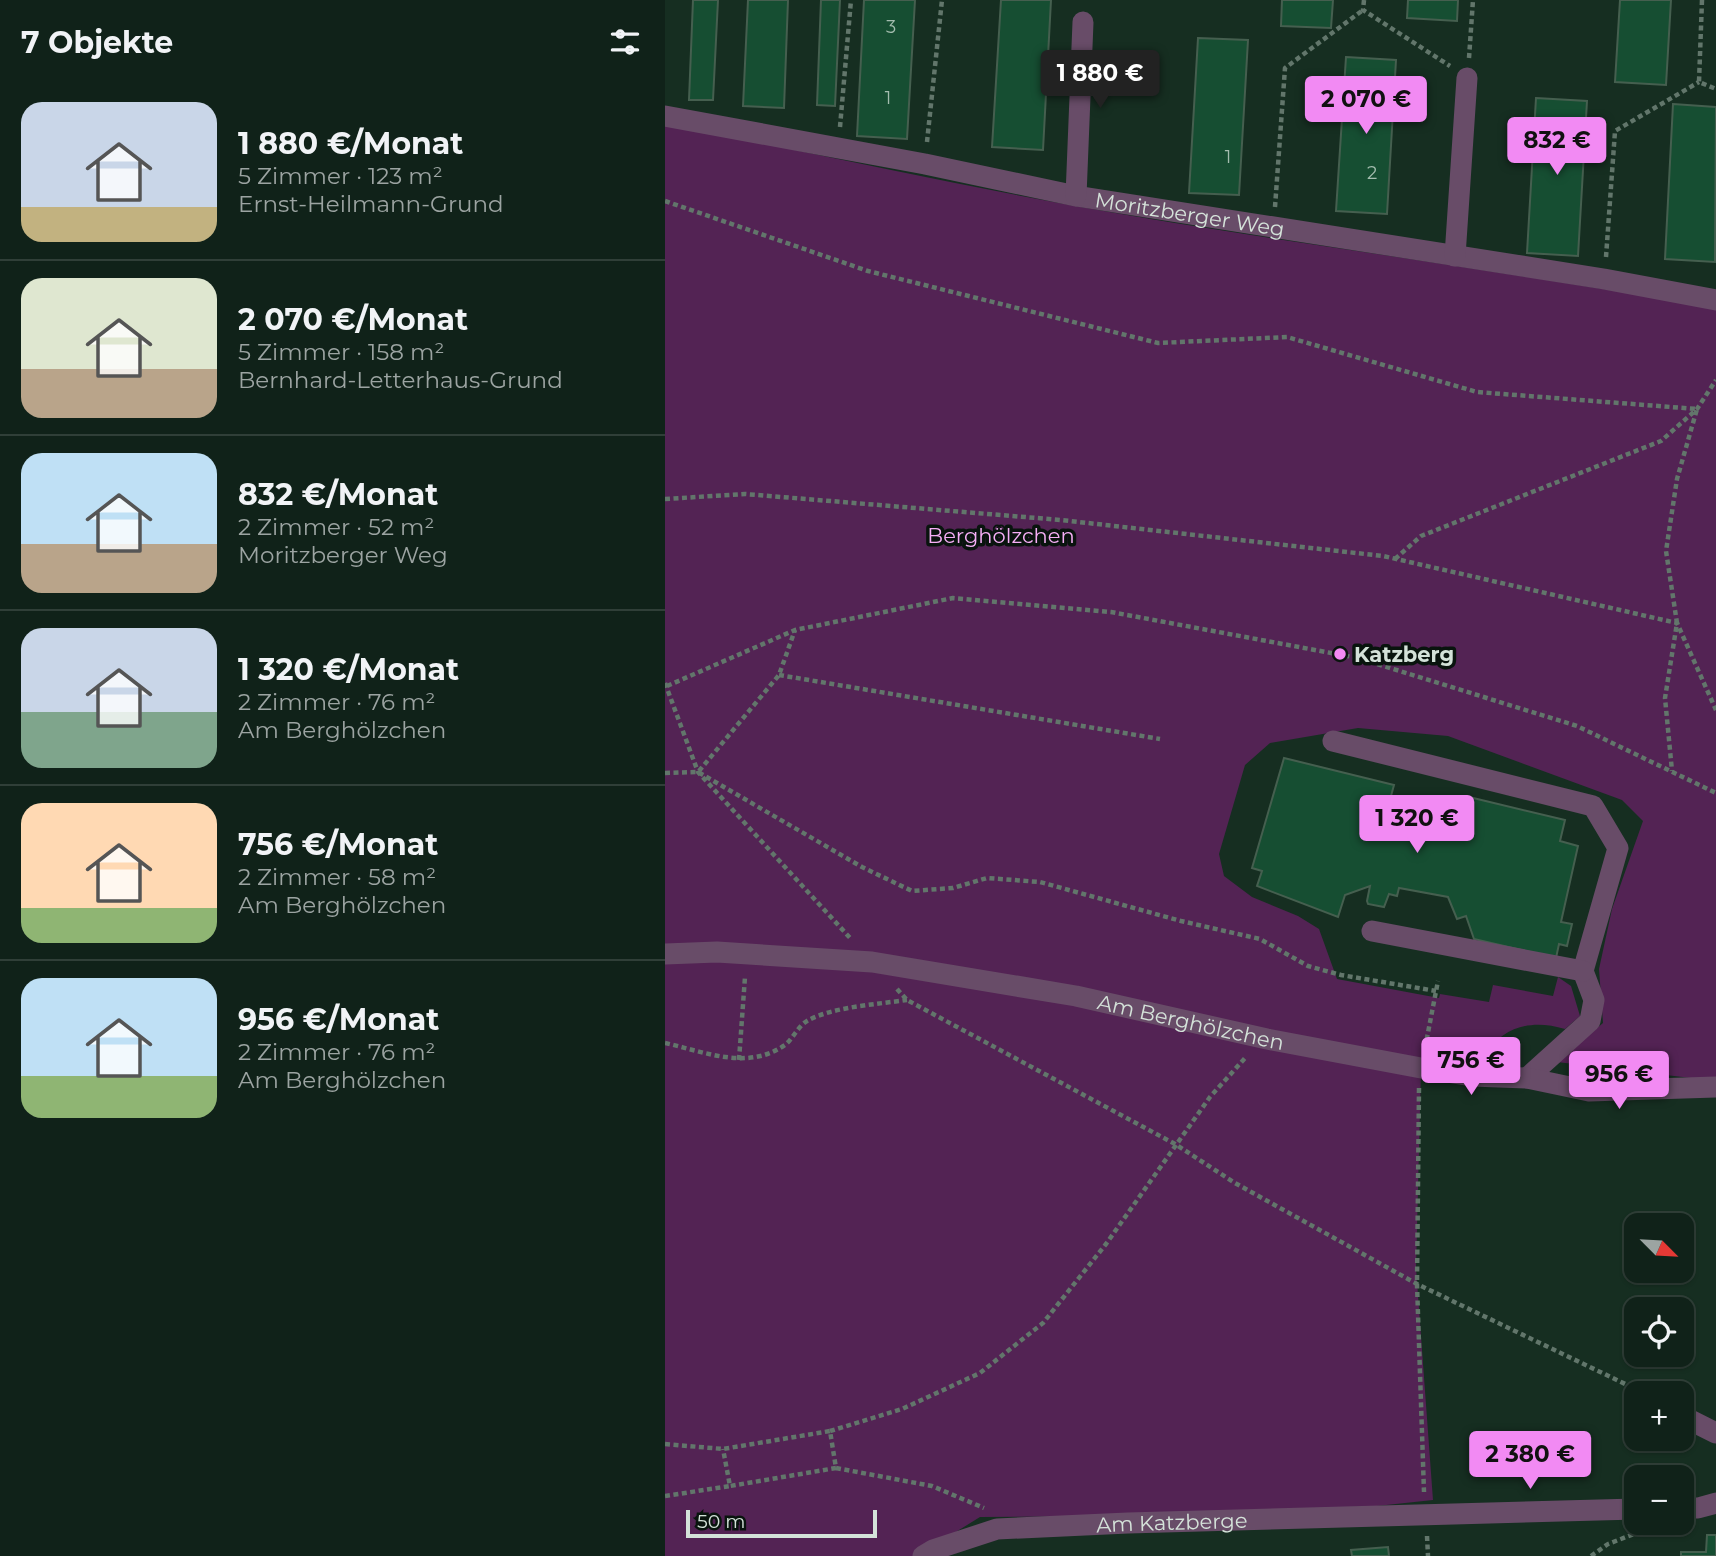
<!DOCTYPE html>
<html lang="de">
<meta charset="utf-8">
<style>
body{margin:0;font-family:Montserrat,sans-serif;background:#192a22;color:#f1f3f6;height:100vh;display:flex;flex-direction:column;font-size:26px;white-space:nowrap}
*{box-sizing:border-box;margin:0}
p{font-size:23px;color:#9ca4a2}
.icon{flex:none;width:38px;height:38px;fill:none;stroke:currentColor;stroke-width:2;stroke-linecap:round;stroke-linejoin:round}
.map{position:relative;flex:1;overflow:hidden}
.drawer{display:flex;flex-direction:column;background:#102219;width:665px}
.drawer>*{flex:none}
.needle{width:46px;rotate:114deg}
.controls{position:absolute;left:959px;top:1213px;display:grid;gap:14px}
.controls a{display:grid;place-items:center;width:70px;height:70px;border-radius:14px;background:#102219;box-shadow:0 2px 5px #0004,0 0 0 2px #303f38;font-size:35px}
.scale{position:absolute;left:21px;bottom:18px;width:191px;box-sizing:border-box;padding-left:7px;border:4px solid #d4e2d9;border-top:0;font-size:19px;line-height:24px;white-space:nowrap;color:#d4e2d9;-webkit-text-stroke:5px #09140e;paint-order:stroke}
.price{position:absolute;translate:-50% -60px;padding:0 16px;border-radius:7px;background:#f28af3;color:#111;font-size:23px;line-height:46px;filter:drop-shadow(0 2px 4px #0008)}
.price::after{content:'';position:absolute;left:50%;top:42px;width:21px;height:16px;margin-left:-10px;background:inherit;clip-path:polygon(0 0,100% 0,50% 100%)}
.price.selected{background:#222;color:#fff}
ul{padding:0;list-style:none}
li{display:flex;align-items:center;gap:21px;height:175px;padding:0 21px}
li+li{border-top:2px solid #303f38}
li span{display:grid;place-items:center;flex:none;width:196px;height:140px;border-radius:21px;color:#555}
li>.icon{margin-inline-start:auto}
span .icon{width:84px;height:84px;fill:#fffc;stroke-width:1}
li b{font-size:30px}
h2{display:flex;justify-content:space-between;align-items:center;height:84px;padding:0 21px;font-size:30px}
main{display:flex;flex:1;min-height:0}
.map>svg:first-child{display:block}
.green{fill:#532354}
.building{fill:#164e32;stroke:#455f4f;stroke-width:2}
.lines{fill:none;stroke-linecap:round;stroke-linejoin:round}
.path{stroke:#62766b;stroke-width:4.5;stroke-dasharray:5 3.5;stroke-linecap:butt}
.minor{stroke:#684c68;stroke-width:21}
.poi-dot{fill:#f28af3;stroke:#09140e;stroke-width:2.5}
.labels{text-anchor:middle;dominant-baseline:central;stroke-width:7;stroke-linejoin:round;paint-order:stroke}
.number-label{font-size:18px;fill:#a4bdaf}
.street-label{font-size:21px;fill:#d4e2d9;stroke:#09140e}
.park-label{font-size:21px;fill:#f7aff7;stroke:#09140e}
.poi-label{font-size:21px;font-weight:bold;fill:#d4e2d9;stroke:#09140e;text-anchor:start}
</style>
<main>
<section class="drawer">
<h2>7 Objekte<svg class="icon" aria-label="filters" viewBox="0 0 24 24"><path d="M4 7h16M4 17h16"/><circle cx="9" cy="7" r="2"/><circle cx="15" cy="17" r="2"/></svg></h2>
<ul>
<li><span style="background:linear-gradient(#c9d6e8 75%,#c2b280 0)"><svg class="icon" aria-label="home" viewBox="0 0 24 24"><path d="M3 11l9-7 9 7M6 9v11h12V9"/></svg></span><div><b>1 880 €/Monat</b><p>5 Zimmer · 123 m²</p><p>Ernst-Heilmann-Grund</p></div></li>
<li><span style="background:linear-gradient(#dfe7d0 65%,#b9a48a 0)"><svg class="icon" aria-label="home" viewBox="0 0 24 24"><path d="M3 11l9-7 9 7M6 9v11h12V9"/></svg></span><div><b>2 070 €/Monat</b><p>5 Zimmer · 158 m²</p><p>Bernhard-Letterhaus-Grund</p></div></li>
<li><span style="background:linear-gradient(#bfe0f5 65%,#b9a48a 0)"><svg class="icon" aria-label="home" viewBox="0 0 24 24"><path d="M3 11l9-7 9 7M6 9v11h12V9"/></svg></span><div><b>832 €/Monat</b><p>2 Zimmer · 52 m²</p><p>Moritzberger Weg</p></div></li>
<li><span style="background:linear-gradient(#c9d6e8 60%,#7fa58c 0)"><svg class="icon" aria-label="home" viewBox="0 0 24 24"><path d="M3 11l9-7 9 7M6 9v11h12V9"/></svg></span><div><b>1 320 €/Monat</b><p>2 Zimmer · 76 m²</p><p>Am Berghölzchen</p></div></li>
<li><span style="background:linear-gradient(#ffd9b3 75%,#8fb573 0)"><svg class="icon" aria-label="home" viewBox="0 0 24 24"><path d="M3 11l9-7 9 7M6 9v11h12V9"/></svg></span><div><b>756 €/Monat</b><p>2 Zimmer · 58 m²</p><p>Am Berghölzchen</p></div></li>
<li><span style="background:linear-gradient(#bfe0f5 70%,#8fb573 0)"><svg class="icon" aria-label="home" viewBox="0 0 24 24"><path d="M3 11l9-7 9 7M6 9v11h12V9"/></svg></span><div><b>956 €/Monat</b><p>2 Zimmer · 76 m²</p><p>Am Berghölzchen</p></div></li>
</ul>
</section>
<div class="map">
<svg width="1051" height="1556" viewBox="0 0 1051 1556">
<rect width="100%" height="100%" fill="#162e21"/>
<path class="green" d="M0,123c137,28 273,58 410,83 213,38 428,63 641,103v772l-159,-19 46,-39 -4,-54 13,-60 31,-88 -21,-21 -174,-64 -90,-8 -88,15 -25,22 -26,89 5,22 28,21 46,19 21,13 18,50 102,19 1,-4 49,8 4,-17 60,11 5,-19 13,9 9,30 -15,13c-33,-10 -62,-3 -81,27l-58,-6 -5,18 -5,200 17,232 -56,6 -256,10 -141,1 -63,39h-252z"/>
<g class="building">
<polygon points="28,0 53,0 48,100 24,100"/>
<polygon points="83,0 123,0 119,108 78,106"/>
<polygon points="156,0 175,0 170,106 152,105"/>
<polygon points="199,0 250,0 242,139 192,136"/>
<polygon points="336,0 386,0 378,150 327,147"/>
<polygon points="617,0 668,0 666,28 616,26"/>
<polygon points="743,0 793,0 792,21 742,18"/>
<polygon points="955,0 1006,0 1001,85 950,82"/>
<polygon points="533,38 583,40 574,195 524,193"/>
<polygon points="681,57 731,60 722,214 671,211"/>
<polygon points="871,98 922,101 913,256 862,253"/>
<polygon points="1008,104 1051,107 1050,262 1000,259"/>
<polygon points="619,758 729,785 726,796 800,814 804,797 900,820 895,841 913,846 896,922 907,924 902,946 894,944 891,958 809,939 801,916 792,919 783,897 734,888 732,896 724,894 719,907 703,904 702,901 705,886 680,895 673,917 592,886 597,871 587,868"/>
<polygon points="1042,1535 1051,1535 1051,1556 1016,1556 1016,1552 1041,1552"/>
<polygon points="723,1547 724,1556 687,1556 686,1550"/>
</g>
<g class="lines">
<g class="path">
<polyline points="699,0 698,10 785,66"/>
<polyline points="1037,0 1034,82 1051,89"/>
<polyline points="804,58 808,0"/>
<polyline points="175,127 186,0"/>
<polyline points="262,142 277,0"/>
<polyline points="0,201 203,271 493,343 622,337 812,392 1032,409 1012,479 1001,551 1012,623 1000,698 1007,771"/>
<polyline points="610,207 620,68 698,10"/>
<polyline points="941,257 950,131 1034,82"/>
<polyline points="0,499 80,494 396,520 718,556 1012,623 1051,710"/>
<polyline points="730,559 756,536 996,441 1032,409 1051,380"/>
<polyline points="114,675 495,739"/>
<polyline points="0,683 33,772 186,939"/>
<polyline points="2,686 130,630 288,598 446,612 693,658 912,726 1051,793"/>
<polyline points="34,771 114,675 130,630"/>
<polyline points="0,773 33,772 197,867 247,891 288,888 322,878 375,882 516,921 595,939 643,966 676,975 771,991"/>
<polyline points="232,989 242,1000 510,1144 570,1183 752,1284 979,1393"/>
<path d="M0,1043c41,9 82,28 120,2 8,-6 13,-19 22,-24 24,-14 72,-17 100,-21"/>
<polyline points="760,1048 773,981"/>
<polyline points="74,1060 80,977"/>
<polyline points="754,1088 752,1284 759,1492"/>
<polyline points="165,1431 237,1409 315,1373 378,1323 441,1244 545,1097 581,1057"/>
<polyline points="0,1444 58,1449 165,1431 171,1468 65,1486 58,1449"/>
<polyline points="171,1468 267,1486 319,1508"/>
<polyline points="0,1496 65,1486"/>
<polyline points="762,1536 763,1556"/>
<polyline points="926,1556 943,1544 969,1534"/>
</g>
<g class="minor">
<path id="s1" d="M0,116l260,48 151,32 528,83 112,21"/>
<polyline points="411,196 418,22"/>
<polyline points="790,256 802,78"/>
<polyline points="668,741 928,806 953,848 918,971 929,1000 925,1021 862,1078"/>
<polyline points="707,931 918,971"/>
<path id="s2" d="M0,954l52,-2 155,10 204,34 191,43 154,29 51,8 55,2 62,13 127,-4"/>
<polyline points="1017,1416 1051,1433"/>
<polyline points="1017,1508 1033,1508 1051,1503"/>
<path id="s3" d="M258,1556l10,-6 64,-21 131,-6 508,-14"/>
</g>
</g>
<circle class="poi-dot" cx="675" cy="654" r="7"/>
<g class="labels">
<g class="number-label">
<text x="226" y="27">3</text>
<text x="223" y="98">1</text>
<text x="563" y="157">1</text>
<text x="707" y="173">2</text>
</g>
<g class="street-label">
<text stroke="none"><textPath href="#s1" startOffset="534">Moritzberger Weg</textPath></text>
<text stroke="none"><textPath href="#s2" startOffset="532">Am Berghölzchen</textPath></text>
<text stroke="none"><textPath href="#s3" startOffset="254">Am Katzberge</textPath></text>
</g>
<g class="park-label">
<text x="336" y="535">Berghölzchen</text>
</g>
<g class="poi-label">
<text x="689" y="654">Katzberg</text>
</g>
</g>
</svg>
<div class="controls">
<a><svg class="needle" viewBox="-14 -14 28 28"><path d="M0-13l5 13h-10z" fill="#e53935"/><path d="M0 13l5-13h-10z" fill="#9ca4a2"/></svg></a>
<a><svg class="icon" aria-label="locate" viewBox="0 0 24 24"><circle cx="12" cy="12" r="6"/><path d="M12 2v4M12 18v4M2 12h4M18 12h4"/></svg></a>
<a>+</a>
<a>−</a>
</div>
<div class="scale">50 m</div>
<b class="price selected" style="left:435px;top:110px">1 880 €</b>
<b class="price" style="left:701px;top:136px">2 070 €</b>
<b class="price" style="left:892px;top:177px">832 €</b>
<b class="price" style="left:752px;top:855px">1 320 €</b>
<b class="price" style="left:806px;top:1097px">756 €</b>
<b class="price" style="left:954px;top:1111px">956 €</b>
<b class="price" style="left:865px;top:1491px">2 380 €</b>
</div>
</main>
